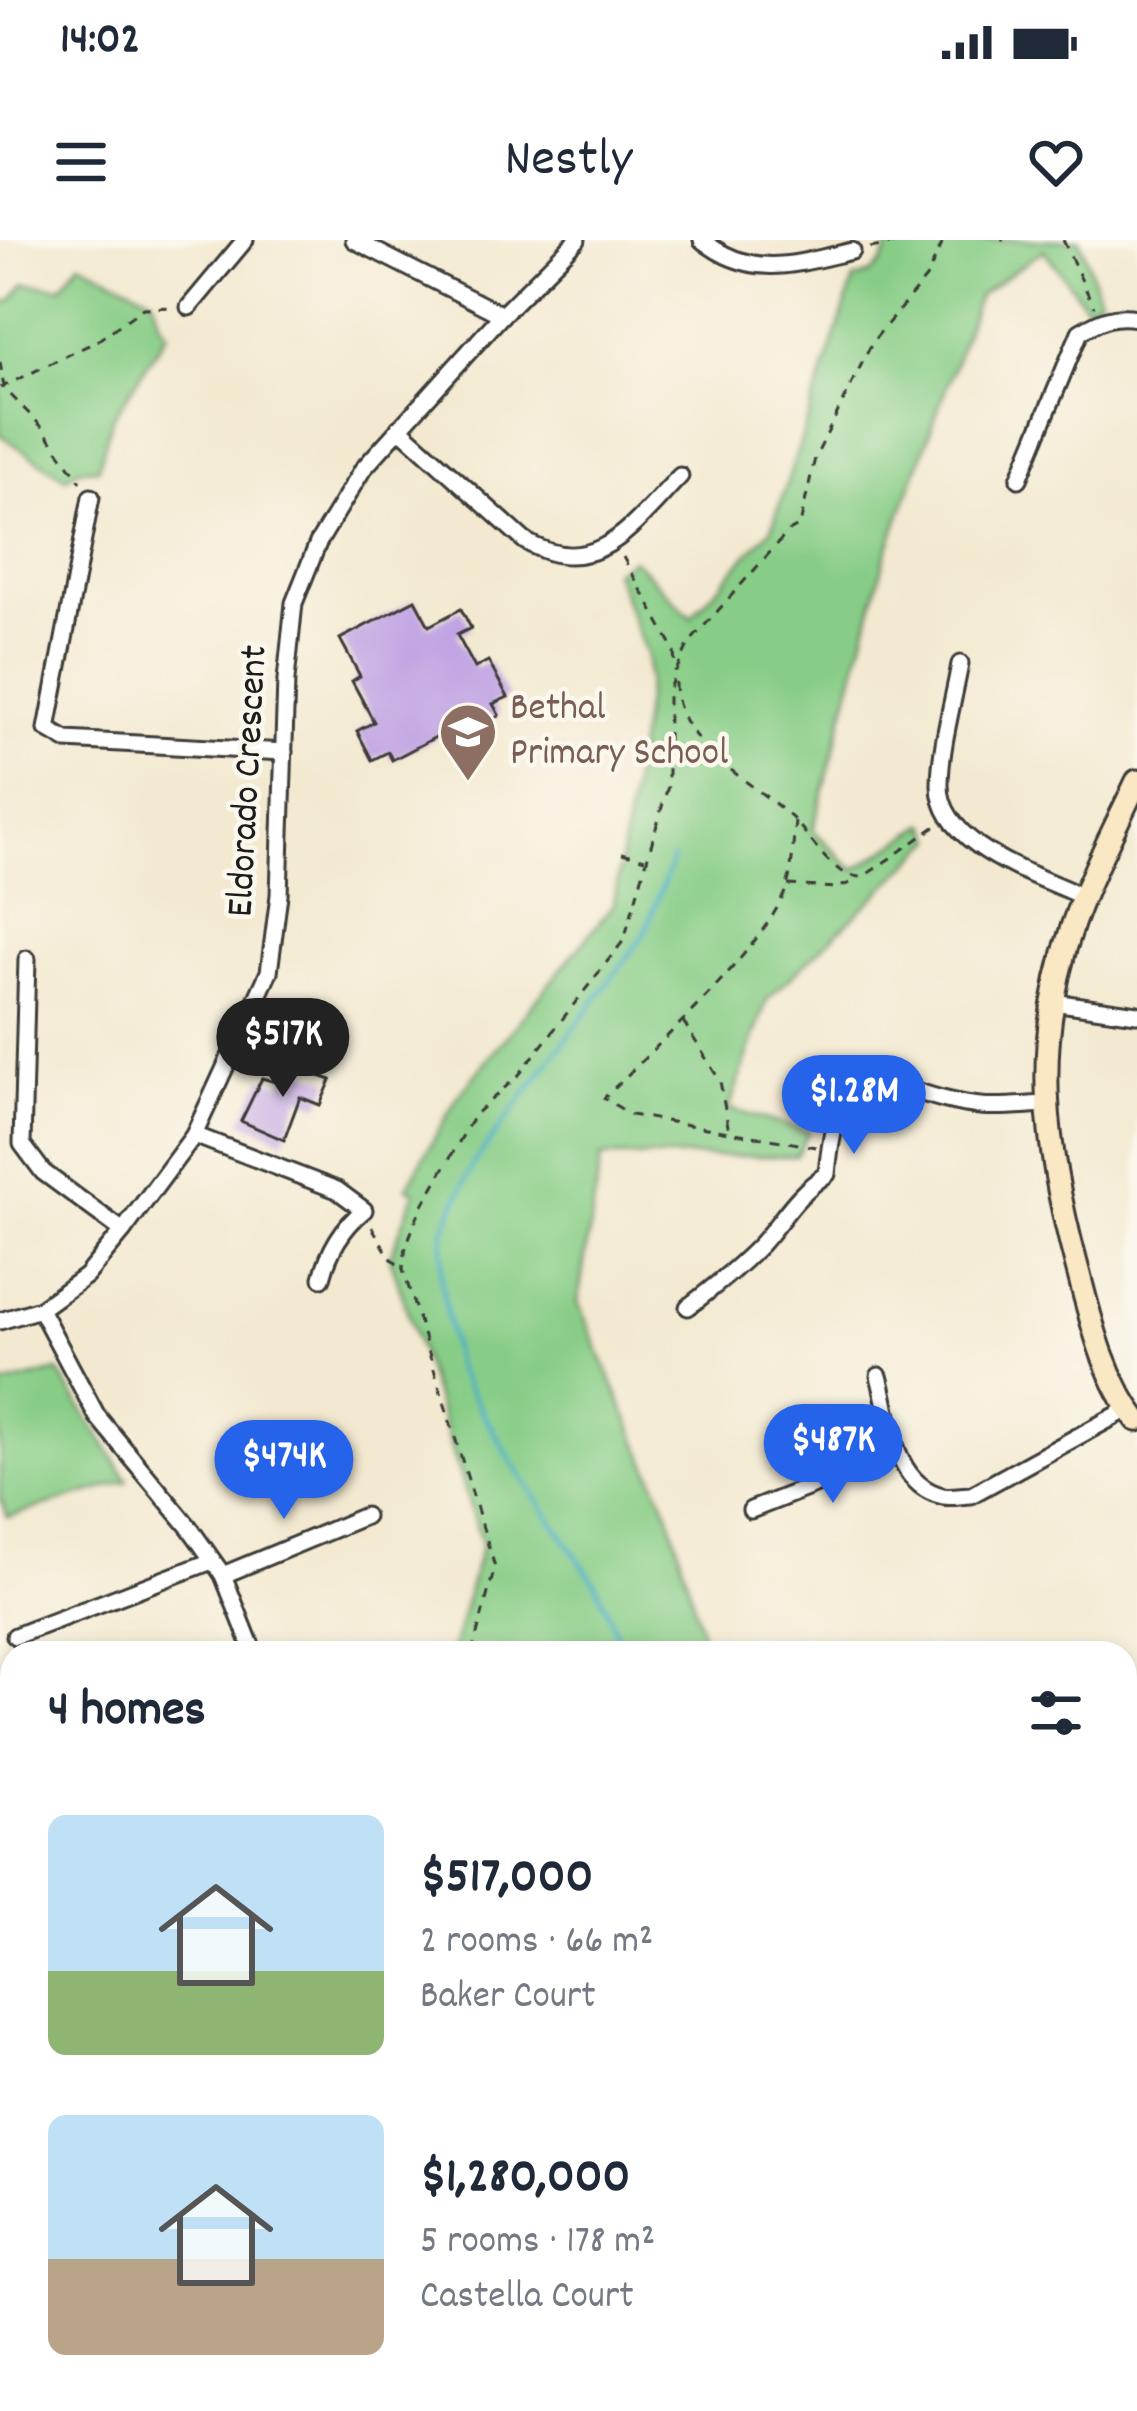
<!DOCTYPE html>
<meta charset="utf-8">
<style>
body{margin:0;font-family:Dekko,sans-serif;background:#f6f6f7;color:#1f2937;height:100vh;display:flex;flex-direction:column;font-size:45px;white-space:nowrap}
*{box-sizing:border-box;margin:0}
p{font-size:39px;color:#747a83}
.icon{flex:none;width:66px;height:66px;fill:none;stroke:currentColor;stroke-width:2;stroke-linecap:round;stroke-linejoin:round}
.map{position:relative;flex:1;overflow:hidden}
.sheet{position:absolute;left:0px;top:1401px;width:1137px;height:771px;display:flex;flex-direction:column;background:#fff;border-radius:36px 36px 0 0;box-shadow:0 6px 18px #0003}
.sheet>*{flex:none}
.price{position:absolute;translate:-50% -102px;padding:0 27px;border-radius:42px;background:#2563eb;color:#fff;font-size:39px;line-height:78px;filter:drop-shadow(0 3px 6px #0008)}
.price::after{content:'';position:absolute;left:50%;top:72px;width:36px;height:27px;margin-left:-18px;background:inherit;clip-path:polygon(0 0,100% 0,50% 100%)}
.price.on{background:#222;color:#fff}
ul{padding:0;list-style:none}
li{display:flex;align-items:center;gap:36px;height:300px;padding:0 48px}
li span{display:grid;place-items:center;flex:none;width:336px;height:240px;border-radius:18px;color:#555}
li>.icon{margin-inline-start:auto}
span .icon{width:144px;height:144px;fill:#fffc;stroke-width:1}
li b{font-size:51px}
h2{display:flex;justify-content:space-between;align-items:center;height:144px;padding:0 48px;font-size:51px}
.status{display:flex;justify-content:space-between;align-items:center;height:84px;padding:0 60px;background:#fff;direction:ltr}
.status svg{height:33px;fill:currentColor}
header{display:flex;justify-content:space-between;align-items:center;height:156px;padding:0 48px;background:#fff;font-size:54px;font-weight:600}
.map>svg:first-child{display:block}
.green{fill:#88cd87;stroke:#527452;stroke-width:3}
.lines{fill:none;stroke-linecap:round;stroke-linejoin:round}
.stream{stroke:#46adc6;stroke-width:4.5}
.building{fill:#c0a3e3}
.street-casing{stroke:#3c3b37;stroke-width:21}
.secondary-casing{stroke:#3c3b37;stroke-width:27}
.path{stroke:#3c3b37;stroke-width:3;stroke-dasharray:9 9;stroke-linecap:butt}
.street{stroke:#fff;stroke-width:15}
.secondary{stroke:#fae7c3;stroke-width:21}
.labels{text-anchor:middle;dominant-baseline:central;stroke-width:9;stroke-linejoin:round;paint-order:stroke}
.education-label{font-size:39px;fill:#785e54;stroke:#fbf7ec;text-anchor:start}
.street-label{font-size:39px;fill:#1c1c1c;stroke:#fbf7ec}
</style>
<div class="status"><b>14:02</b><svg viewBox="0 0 49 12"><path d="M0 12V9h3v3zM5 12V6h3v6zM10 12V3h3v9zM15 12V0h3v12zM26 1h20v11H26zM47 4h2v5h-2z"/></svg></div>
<header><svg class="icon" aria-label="menu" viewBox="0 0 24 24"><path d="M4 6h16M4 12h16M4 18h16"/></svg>Nestly<svg class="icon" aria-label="heart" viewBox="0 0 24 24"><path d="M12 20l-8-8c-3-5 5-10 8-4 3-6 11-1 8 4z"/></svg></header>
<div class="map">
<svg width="1137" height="2171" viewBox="0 0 1137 2171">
<rect width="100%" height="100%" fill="#fbf7ec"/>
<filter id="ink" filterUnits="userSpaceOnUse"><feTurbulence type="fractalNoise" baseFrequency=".00833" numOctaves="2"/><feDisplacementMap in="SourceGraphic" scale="24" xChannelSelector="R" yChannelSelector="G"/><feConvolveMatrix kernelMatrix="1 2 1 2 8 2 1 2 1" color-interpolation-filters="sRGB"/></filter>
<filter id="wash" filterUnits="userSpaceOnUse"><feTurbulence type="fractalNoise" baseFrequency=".004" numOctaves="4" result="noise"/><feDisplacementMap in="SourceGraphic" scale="48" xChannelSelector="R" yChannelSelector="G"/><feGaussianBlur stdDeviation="2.7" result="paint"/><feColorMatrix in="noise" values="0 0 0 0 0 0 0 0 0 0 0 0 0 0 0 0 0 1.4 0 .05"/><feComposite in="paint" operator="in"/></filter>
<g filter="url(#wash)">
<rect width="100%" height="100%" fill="#f3e9d0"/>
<g class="green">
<path d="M889,0h191l20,58 -14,8 -42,-56 -65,45 -95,266 -71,269 41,40 73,-46 8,15 -168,161 -38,109 80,23 -13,24 -195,1 -23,145 92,215 37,136h-256l31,-109 -92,-287 25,-66 -8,-4 51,-91 156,-192 34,-224 -1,-24 -33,-85 19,-12 58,58 81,-89 82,-248c22,-5 33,-18 35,-40z"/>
<polygon points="80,22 153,58 159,81 167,93 111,181 98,228 79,229 66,238 0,195 0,63 11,61 25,43 61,47"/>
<polygon points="58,1131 128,1241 8,1277 0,1256 0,1146"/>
<polygon points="12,1583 12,2160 972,2160 970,2171 0,2171 0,1587"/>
<polygon points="1125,1694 1137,1702 1137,2127 1125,2129"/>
</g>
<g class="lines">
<g class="stream">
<polyline points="609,1413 617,1395 597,1346 515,1227 456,1128 441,1040 444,989 473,924 644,695 673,618"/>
<polyline points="778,2160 780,2171"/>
</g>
</g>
<g id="blocks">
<g class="building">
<polygon points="415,360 429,386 461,369 471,388 457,395 475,428 488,421 508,457 493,464 499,475 458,497 453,488 392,520 388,512 372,520 357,491 374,482 352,441 360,436 340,399"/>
<polygon points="288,825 331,840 320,865 300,857 284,900 241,881 262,838 282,844"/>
</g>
</g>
</g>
<g filter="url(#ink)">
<use href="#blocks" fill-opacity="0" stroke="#3c3b37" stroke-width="3"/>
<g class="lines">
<defs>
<g id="street">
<polyline points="354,0 502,75"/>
<path d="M702,0c50,40 93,24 150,11"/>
<polyline points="189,67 245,0"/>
<path d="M399,188l126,113c71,42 109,-18 155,-65"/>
<path d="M1019,239l61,-147c20,-12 33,-18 57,-14"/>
<polyline points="91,257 47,489 66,500 284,512"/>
<path d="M960,424c-7,39 -19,80 -20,119 -2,63 95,91 143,114"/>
<polyline points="27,719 22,904 43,932 123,991"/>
<polyline points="1053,762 1137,774"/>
<path d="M194,895l143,55 27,20c-22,18 -35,40 -42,68"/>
<path d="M688,1067c26,-20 50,-39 73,-63 24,-27 34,-49 66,-70 14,-149 59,-77 153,-68 21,2 44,-1 66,-2"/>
<polyline points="40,1069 97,1176 189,1287 223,1335 254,1413"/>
<polyline points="0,1081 40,1069 86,1036 123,991 194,895 269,732 279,655 286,440 294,363 318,303 363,229 502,75 577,0"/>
<path d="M879,1136c12,41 12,108 64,120 8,2 20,-1 28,-1l157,-86"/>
<polyline points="751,1270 896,1213"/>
<polyline points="223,1335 365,1276"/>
<polyline points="15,1396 212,1321"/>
<polyline points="1125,1481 1137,1483"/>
<polyline points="1125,2157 1137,2154"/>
<polyline points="1056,2160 1102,2160"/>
<polyline points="988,2171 1006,2160"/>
</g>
<g id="secondary">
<path d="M1137,541c-22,47 -47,94 -64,143 -42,120 -28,224 4,343 14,53 26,109 60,153"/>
<polyline points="0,1573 12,1569"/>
<polyline points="1125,1647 1137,1650"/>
<polyline points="1125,1670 1137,1673"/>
</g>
</defs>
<use href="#street" class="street-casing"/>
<use href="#secondary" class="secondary-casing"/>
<g class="path">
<polyline points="1001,0 1004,0"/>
<polyline points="1063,0 1094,67"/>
<polyline points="870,8 915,0"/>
<polyline points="0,122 4,148 41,186 81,242"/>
<polyline points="0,148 97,101 143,68 174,67"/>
<polyline points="623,317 674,409 675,432"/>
<path d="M675,442c-1,63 80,100 118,137 21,21 37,58 70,58l76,-53"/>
<path d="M795,581c-2,21 -2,45 -8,65 -17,57 -138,167 -183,212l27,17 185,32"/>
<polyline points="622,613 645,619"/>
<polyline points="788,645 836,648 851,643 851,639"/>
<polyline points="683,781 720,841 729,892"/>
<polyline points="372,987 390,1017 401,1028"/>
<polyline points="472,1413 495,1327 403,1029 406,1006 420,970 475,874 518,836 624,700 668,546 668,452 675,433 689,403 789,291 800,285 815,218 873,101 926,38 944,0"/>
<polyline points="0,1549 12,1544"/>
<polyline points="0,1953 12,1953"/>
<polyline points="92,2160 92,2171"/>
<polyline points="887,2171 890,2160"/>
</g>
<use href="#street" class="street"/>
<use href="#secondary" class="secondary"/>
</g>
</g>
<defs>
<symbol id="school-pin" viewBox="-11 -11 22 30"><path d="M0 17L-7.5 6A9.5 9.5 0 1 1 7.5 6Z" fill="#8d6e63" stroke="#fbf7ec"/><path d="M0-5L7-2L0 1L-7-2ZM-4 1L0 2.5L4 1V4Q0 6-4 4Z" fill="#fff"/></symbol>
</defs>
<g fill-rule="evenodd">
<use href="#school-pin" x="435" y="459" width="66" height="90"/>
</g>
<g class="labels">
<g class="education-label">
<text x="510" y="470">Bethal<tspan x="510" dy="45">Primary School</tspan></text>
</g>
<g class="street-label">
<text transform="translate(250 541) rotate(-87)">Eldorado Crescent</text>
</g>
</g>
</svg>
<b class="price on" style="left:283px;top:860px">$517K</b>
<b class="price" style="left:854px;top:917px">$1.28M</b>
<b class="price" style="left:833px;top:1266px">$487K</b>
<b class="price" style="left:284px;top:1282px">$474K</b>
<section class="sheet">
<h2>4 homes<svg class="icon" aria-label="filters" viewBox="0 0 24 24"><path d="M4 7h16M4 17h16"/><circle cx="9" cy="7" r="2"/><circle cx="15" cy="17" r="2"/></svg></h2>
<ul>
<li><span style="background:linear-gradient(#bfe0f5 65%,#8fb573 0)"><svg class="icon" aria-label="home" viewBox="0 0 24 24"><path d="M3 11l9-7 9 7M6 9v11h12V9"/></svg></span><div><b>$517,000</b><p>2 rooms · 66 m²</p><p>Baker Court</p></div></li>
<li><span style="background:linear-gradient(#bfe0f5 60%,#b9a48a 0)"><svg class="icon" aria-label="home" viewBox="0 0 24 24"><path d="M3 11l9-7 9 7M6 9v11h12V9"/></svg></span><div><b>$1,280,000</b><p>5 rooms · 178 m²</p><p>Castella Court</p></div></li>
</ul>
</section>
</div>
